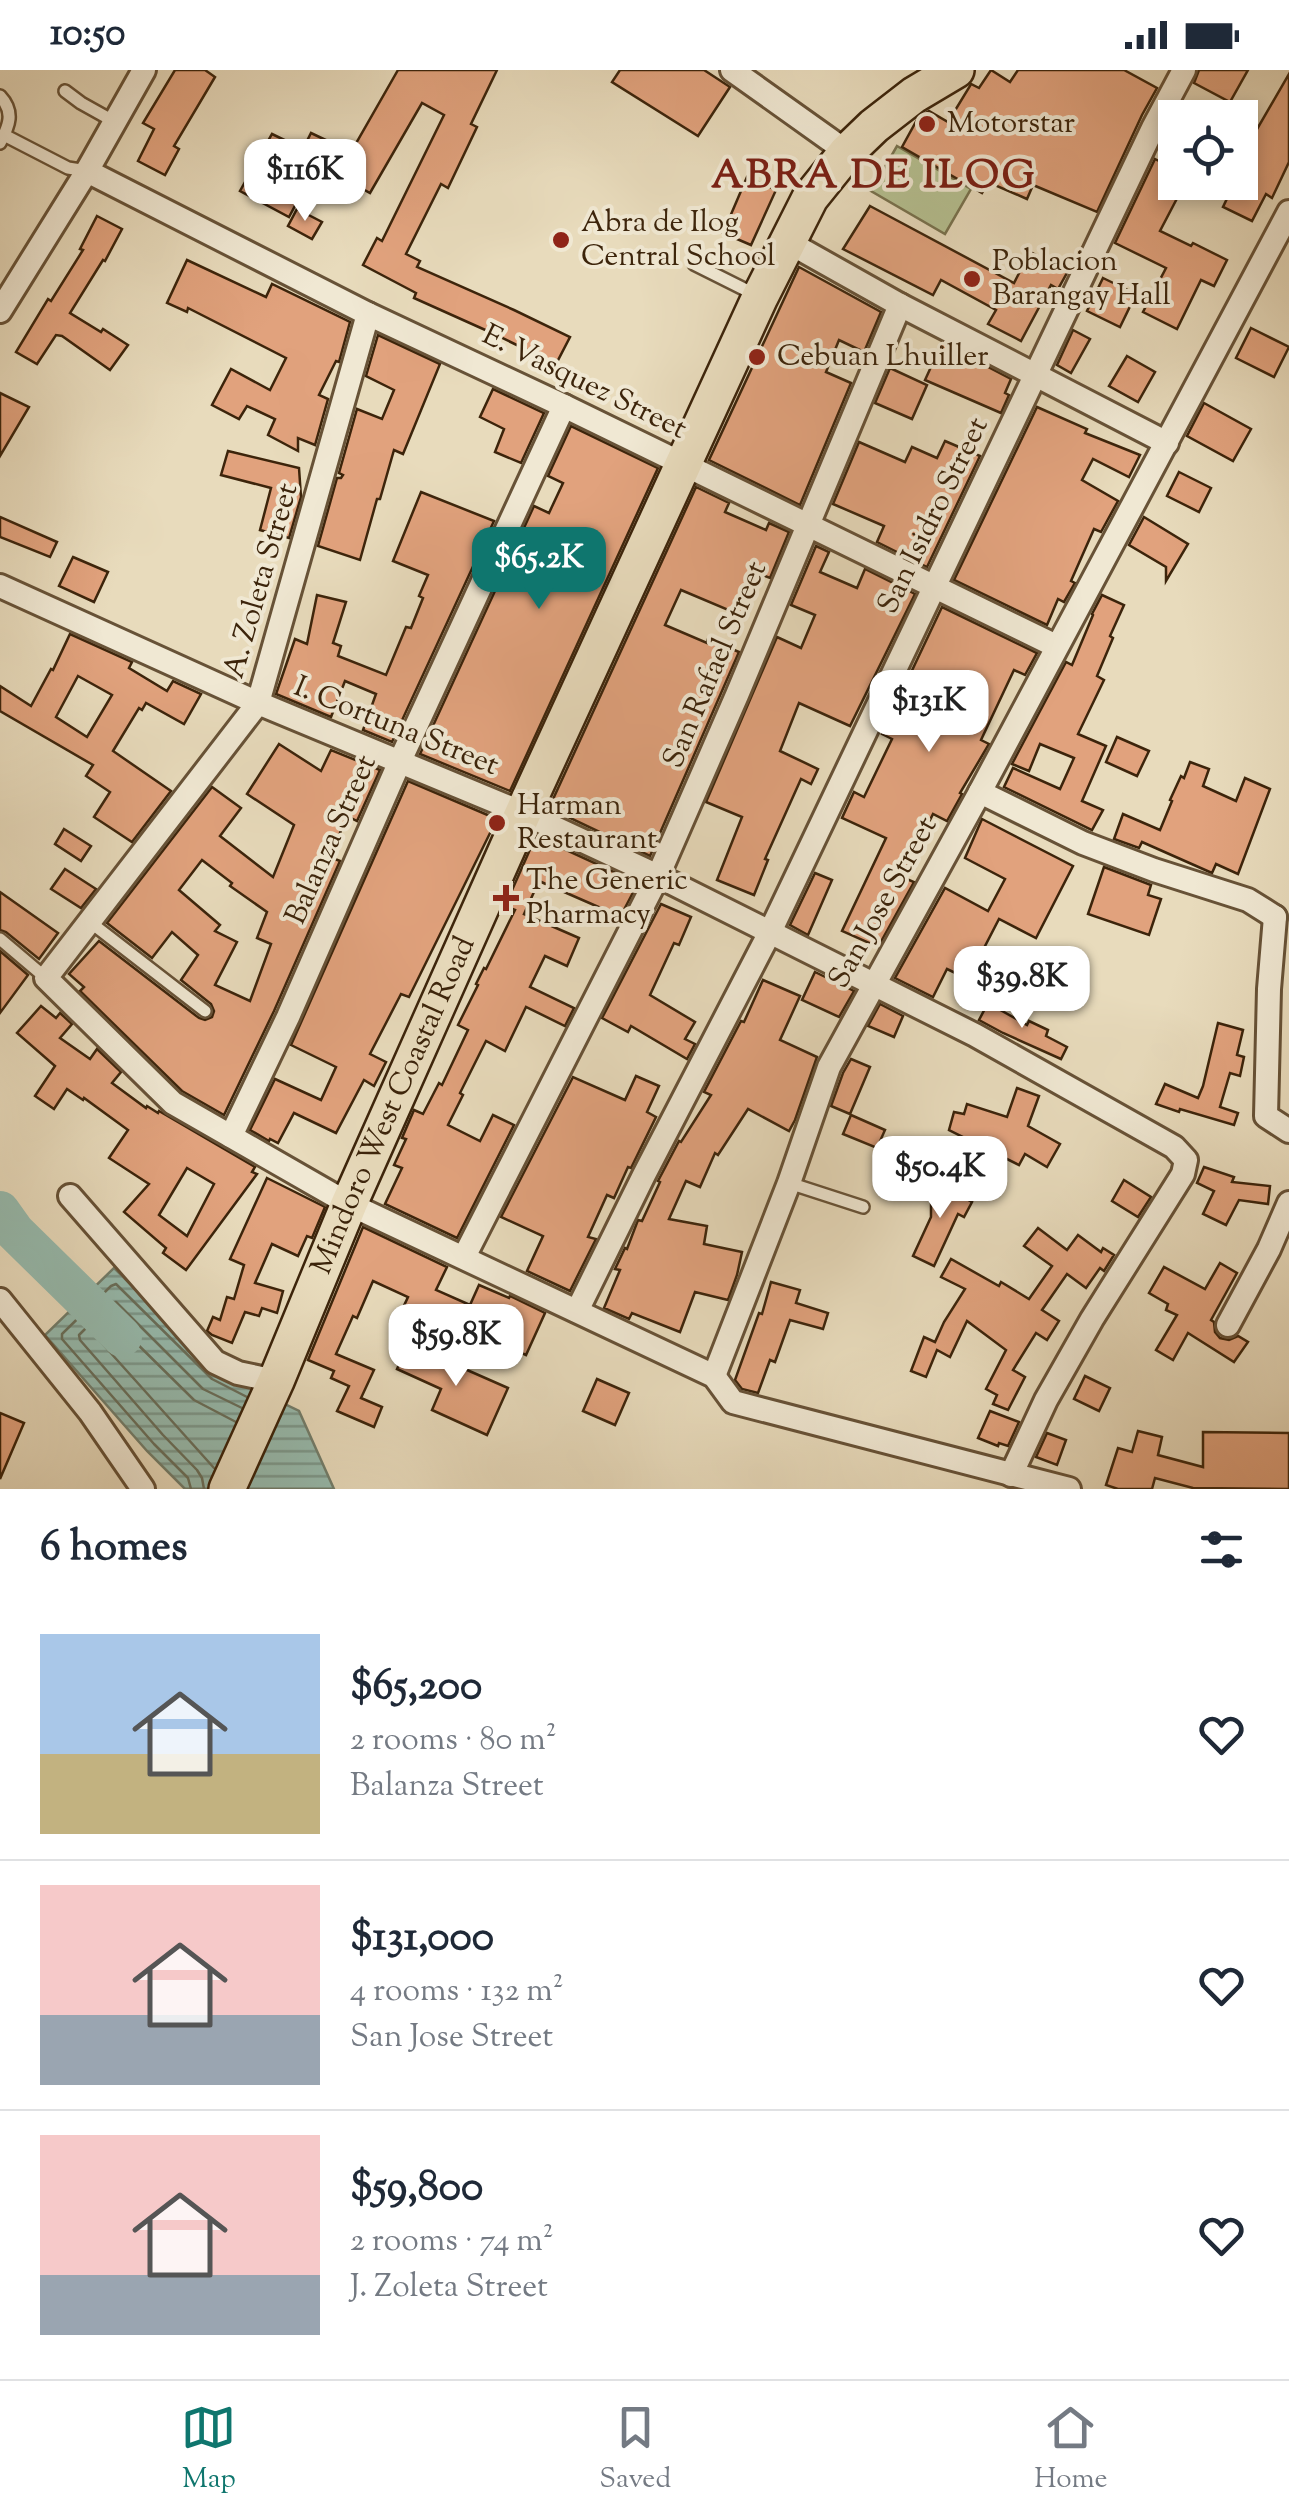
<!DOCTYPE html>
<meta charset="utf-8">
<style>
body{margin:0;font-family:"Sorts Mill Goudy",serif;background:#f2f2f3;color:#1f2937;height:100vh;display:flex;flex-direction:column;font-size:38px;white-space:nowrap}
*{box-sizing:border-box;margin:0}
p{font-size:32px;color:#747a83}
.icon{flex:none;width:55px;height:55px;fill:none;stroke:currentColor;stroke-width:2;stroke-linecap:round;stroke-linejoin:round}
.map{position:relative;height:1419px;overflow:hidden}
.panel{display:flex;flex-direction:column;background:#fff;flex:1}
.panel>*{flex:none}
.tools{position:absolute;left:1158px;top:30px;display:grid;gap:20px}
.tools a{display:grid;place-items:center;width:100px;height:100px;border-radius:0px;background:#fff;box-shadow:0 5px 15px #0003;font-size:50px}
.price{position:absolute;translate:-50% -85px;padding:0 22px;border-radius:20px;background:#fff;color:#222;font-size:32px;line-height:65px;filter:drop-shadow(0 2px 5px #0008)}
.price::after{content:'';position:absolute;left:50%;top:60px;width:30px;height:22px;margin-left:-15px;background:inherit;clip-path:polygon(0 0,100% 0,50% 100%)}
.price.current{background:#0f766e;color:#fff}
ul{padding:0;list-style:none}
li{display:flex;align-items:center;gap:30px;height:250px;padding:0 40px}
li+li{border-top:2px solid #e0e1e3}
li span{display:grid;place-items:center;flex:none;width:280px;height:200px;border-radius:0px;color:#555}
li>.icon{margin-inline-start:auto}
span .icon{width:120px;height:120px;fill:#fffc;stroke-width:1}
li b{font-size:42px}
h2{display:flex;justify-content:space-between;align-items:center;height:120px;padding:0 40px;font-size:42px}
.status{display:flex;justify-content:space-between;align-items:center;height:70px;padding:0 50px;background:#fff;direction:ltr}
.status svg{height:28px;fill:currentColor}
.tabs{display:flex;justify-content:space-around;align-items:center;height:140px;border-top:2px solid #e0e1e3;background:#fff;font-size:28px;color:#747a83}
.tabs a{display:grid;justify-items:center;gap:5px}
.tabs .current{color:#0f766e}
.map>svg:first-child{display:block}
.green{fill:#b5c091;stroke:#78724e;stroke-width:2.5}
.water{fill:url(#water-rules);stroke:#737f6d;stroke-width:2.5}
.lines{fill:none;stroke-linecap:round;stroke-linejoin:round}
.shore{stroke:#6a705c;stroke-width:2.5}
.river{stroke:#97bbae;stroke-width:40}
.building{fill:#e1a27d;stroke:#3c240b;stroke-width:2.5;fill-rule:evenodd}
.lane-casing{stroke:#675237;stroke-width:16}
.street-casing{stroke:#675237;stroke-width:28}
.primary-casing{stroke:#3c240b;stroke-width:40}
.lane{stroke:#f0e8d3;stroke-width:11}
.street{stroke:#f0e8d3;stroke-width:22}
.primary{stroke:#e8dbbc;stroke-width:35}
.poi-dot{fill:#8f2418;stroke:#f0e8d3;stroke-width:4}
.labels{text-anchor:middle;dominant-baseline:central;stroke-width:8;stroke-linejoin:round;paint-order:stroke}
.poi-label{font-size:30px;fill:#3c240b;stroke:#f0e8d3;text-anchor:start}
.street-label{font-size:30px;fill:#3c240b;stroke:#f0e8d3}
.district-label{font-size:40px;font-weight:bold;letter-spacing:2.5px;fill:#7a1f14;stroke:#f0e8d3}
</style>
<div class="status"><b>10:50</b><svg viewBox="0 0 49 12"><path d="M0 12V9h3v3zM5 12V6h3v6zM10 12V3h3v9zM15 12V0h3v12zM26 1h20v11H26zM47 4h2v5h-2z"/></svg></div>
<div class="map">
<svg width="1289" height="1419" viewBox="0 0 1289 1419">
<defs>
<pattern id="water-rules" width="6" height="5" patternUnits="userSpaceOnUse" patternTransform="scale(2.5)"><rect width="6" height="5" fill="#97bbae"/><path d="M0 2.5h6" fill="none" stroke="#7c988c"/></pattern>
</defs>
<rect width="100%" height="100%" fill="#e8dbbc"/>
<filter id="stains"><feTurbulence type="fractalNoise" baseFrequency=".002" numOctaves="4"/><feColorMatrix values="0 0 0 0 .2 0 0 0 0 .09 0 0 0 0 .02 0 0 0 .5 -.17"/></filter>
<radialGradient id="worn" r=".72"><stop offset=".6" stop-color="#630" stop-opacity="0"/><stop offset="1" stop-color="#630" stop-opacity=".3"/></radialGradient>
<polygon class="green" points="897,76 971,119 945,164 871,121"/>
<polygon class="water" points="114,1198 219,1302 299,1341 334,1419 185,1419 147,1381 45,1265"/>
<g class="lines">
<g class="shore">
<polyline points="214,1398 100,1271 100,1265 111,1254 117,1254 194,1330 236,1352"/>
<polyline points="191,1419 188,1408 154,1374 62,1269 62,1264 111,1216 116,1214 212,1309 247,1327"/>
<polyline points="204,1419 202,1408 197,1400 163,1365 80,1270 79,1265 111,1233 116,1232 203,1319 242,1338"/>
</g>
<polyline class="river" points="0,1141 15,1162 122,1267"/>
</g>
<g class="building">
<polygon points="175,0 205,0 215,7 174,76 179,79 165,105 138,91 154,59 143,53"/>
<polygon points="398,0 497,0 471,54 477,57 448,118 441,114 406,184 420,191 417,197 514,240 570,267 556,294 492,263 414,228 416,223 363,195 377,168 382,171 444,45 422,33 370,123 322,96 319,103 314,100 289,147 240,121 272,64 303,79 311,63 351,82"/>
<polygon points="620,0 704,0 730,17 698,66 612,12"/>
<polygon points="991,0 1010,12 1018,0 1124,0 1157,18 1142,45 1097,142 1033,115 1027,129 988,112 982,123 902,77 918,48 929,41 948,52 970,16 971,14 979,18"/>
<polygon points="1199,0 1248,0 1230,32 1194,13"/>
<polygon points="1289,4 1289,92 1272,128 1266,124 1252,151 1223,137 1234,114 1239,116 1256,80 1240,74 1240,54 1256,61"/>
<polygon points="1155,89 1175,99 1175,112 1184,115 1160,161 1191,176 1193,173 1227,190 1214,216 1201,210 1177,259 1143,242 1166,198 1115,173"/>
<polygon points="747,107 776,120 751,175 723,163"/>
<polygon points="870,136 1014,213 1030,182 1068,201 1058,219 1051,215 1021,271 988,254 996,240 941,210 933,225 843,179"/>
<polygon points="297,139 322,152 312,169 288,156"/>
<polygon points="97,146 122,159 105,191 103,190 70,243 101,262 103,259 128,275 110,300 62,266 56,265 37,294 16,282 48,229 51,231 83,180 80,179"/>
<polygon points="187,190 266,227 272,214 350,252 339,292 336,291 319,325 328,329 315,375 298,368 298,381 268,365 275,349 247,336 239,349 212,335 231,299 270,320 286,288 188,238 187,242 167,233"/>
<polygon points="799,197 881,242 864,282 839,270 826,302 851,313 800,435 709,390"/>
<polygon points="1103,208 1136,224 1120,257 1087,241"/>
<polygon points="1251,258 1289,277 1274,307 1236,288"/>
<polygon points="1073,260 1090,269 1071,303 1057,295"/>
<polygon points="378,265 440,294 403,384 394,380 380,429 377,429 360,490 318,476 337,408 341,408 343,405 339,403 357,339 382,349 394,320 366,306"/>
<polygon points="942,273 1011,309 1005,323 1009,325 1001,343 925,310"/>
<polygon points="1127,286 1155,302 1138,332 1109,316"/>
<polygon points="890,298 927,315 912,349 875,333"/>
<polygon points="493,319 544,343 521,393 495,382 504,359 480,347"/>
<polygon points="0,323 29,337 0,386"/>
<polygon points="1204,333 1251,359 1233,391 1187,366"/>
<polygon points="1037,337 1087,359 1085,363 1140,385 1129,407 1093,389 1082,410 1118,431 1101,462 1094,459 1071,511 1075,513 1064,532 1058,529 1047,555 954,510"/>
<polygon points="571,356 658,398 510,721 420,684 534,436 549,443 563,413 548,406"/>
<polygon points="945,371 980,386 927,497 877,472 884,456 833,434 859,372 905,392 912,377 937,388"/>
<polygon points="228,381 299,398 301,427 289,468 260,460 271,418 221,405"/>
<polygon points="1179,402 1211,418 1199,442 1167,426"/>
<polygon points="696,417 729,433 725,442 766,460 769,453 789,462 770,508 760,504 740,545 681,520 665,555 707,573 708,569 739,582 650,786 549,738"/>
<polygon points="421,422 494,451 392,672 363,660 376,624 345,611 331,647 276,624 295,569 307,574 317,525 346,532 333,573 341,576 338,586 386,605 406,557 411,558 423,528 419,526 428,505 393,491"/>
<polygon points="0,447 57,472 50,487 0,467"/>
<polygon points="1144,447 1188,474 1166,511 1166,497 1129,475"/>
<polygon points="816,476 829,482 820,502 857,518 865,499 915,524 850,656 799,633 780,681 818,699 811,714 801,709 765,789 768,790 754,825 717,810 742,747 706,732 777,567 801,578 815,545 791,535"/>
<polygon points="73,487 108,502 94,532 59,516"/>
<polygon points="1102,525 1124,535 1110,566 1113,568 1097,606 1104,610 1078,664 1106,676 1082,731 1103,740 1092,760 1004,717 1013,698 1060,719 1074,688 1040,674 1029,701 1012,694 1066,592 1072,595 1093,545 1092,544"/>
<polygon points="942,537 1037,583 1025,605 1014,600 981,670 989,674 960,723 962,724 947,751 933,744 902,807 914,812 878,877 842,861 886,768 842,748 854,722 864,727 892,669 882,664"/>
<path d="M70,564l62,28 -3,6 38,23 6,-10 28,13 -17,30 -38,-21 -4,7 -3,-2 -26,43 58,40 -39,51 -38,-25 16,-25 -24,-16 7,-11 -93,-54v-25l31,20 20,-37 2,1zM78,606l34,19 -25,42 -31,-20z"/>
<polygon points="1117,667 1149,681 1137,706 1106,692"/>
<path d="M279,674l42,27 10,-21 49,20 -23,51 -10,-5 -17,41 10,4 -66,150 -50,104 -42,-24 -102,-100 4,-4 -15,-13 30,-33 100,77 6,2 7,-3 2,-6 -3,-7 -30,-24 17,-25 -26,-23 -20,26 -45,-35 105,-136 29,21 -21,28 53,41 21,-52 -47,-31zM202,790l30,23 -2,3 37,26 -10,26 14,6 -21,57 -35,-16 22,-43 -22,-11 5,-6 -41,-35z"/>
<polygon points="1190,692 1209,699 1203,716 1236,731 1245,708 1270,719 1238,804 1216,794 1212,803 1142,772 1139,778 1114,769 1123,744 1160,760 1172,731 1170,730 1181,706 1184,708"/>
<polygon points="408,711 497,749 409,927 401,924 370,984 386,992 374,1016 364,1010 336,1063 294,1043 278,1073 270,1069 269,1071 250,1060 275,1009 321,1030 336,997 291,975"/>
<polygon points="982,749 1073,796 1036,868 999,849 968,909 947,899 933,927 895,908 945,818 988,841 1005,809 965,788"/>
<polygon points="64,759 91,776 81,791 55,774"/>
<polygon points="536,766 638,813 617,853 607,850 610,842 539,811 524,844 579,868 567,896 545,886 530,917 574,938 565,956 526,937 505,981 486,971 460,1023 463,1025 448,1055 480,1071 493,1045 514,1055 457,1168 385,1134 402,1098 394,1095 406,1069 402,1068 414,1040 423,1044 439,1013 442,1015 468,960 458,955 478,915 476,914 484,898 486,899 515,840 505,836"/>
<polygon points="1104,797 1151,815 1148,825 1161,829 1149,865 1088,844"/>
<polygon points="65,799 96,819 81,838 51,819"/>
<polygon points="815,803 832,810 808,865 790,855"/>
<polygon points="0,822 58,863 39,889 6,862 0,860"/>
<polygon points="661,834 691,847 679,875 674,873 650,925 695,952 685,969 695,974 687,989 631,956 628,962 602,948"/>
<polygon points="0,881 28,905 0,943"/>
<polygon points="815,902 854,921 839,947 802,930"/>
<polygon points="763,910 800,926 780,970 817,987 795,1050 789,1061 748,1039 718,1085 715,1083 700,1117 686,1111 669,1149 707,1156 704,1174 742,1182 737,1205 728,1230 695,1222 680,1262 632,1243 629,1249 604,1238 620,1200 615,1199 625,1178 627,1179 638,1150 642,1151 660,1112 658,1111 679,1071 681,1072 711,1025 704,1022 741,951 744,952"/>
<polygon points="988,933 1027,955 1029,951 1048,960 1046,966 1067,977 1061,989 1003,963 979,950"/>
<polygon points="880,934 903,946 894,967 868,956"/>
<path d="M41,936l15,12 4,-5 12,11 -12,14 30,21 7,-10 24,23 -9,11 34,25 1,-2 11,7 1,-2 96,56 -3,5 5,2 -71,96 -23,-17 3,-5 -42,-36 25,-28 -40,-26 19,-28 -44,-32 -1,2 -16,-11 -13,20 -19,-13 20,-30 -38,-33zM187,1098l27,16 -27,52 -28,-21z"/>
<polygon points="1218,953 1243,960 1237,985 1244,987 1240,1006 1230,1003 1220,1037 1238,1043 1234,1055 1180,1039 1179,1042 1156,1034 1165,1014 1198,1028 1203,1016"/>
<polygon points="851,989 870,997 850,1044 831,1036 843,1003"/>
<polygon points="636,1006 659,1016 647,1042 656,1047 631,1098 628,1097 614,1128 607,1125 588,1167 596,1169 570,1221 527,1201 543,1166 501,1147 573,1007 625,1030"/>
<polygon points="1017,1018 1039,1026 1028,1056 1060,1074 1047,1097 1025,1084 1019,1095 949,1060 954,1042 964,1044 967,1034 1007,1047"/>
<polygon points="851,1045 885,1060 877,1078 843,1064"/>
<polygon points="1204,1097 1234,1107 1232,1112 1270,1116 1268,1134 1239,1130 1226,1155 1203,1144 1214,1121 1197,1113"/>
<polygon points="267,1108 325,1137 312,1168 307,1166 298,1186 272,1174 255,1213 283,1221 277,1243 262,1238 259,1246 245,1242 232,1273 212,1265 207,1261 213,1247 220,1250 227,1227 234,1229 244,1195 230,1189"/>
<polygon points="1124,1110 1151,1127 1138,1147 1112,1131"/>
<polygon points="931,1112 948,1112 948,1119 972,1132 964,1147 958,1144 934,1196 913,1186 931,1147"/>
<polygon points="363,1157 447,1197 436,1220 470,1235 479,1215 509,1228 510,1226 545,1243 526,1285 490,1269 492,1264 434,1238 427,1254 401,1242 408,1227 373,1211 357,1248 353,1246 336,1284 374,1300 361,1328 382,1337 374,1357 337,1341 349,1316 331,1308 334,1301 308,1290"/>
<polygon points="1038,1158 1067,1180 1078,1165 1101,1182 1103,1178 1114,1185 1104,1201 1100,1198 1086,1218 1067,1204 1042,1240 1059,1251 1047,1270 1036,1263 1013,1300 1025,1307 1008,1340 993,1334 997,1325 986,1319 1006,1280 967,1251 950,1287 937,1280 926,1307 911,1301 924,1267 935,1272 944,1252 965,1219 941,1207 951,1189 999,1216 1001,1212 1029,1229 1052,1196 1024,1176"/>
<polygon points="1220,1193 1237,1203 1211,1250 1214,1252 1215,1262 1220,1268 1229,1270 1238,1266 1248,1272 1234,1292 1188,1263 1173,1290 1156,1280 1177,1245 1166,1240 1168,1234 1149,1223 1164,1197 1205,1219"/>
<polygon points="771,1212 800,1220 796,1233 828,1243 823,1259 790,1250 775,1292 770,1290 758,1323 742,1319 735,1310 759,1243 762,1244"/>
<polygon points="408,1274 508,1318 487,1365 432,1340 441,1319 397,1299"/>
<polygon points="1085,1306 1110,1318 1099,1341 1074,1329"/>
<polygon points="597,1309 629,1323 615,1355 583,1341"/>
<polygon points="990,1341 1019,1352 1008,1376 999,1373 998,1376 978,1368"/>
<polygon points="0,1343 24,1353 0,1409"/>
<polygon points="1138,1361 1162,1367 1158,1385 1203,1397 1203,1362 1289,1363 1289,1419 1193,1418 1155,1408 1152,1419 1118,1419 1106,1415 1118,1378 1132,1382"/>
<polygon points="1047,1363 1066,1370 1057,1395 1036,1387"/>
</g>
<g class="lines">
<defs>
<g id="lane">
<polyline points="65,21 81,33 115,52"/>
<path d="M0,26c15,16 9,30 0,47"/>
<polyline points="4,65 68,98 87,101"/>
<polyline points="694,194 756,225"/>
<polyline points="90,852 205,941"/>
<polyline points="0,869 46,908"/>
<polyline points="789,1113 863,1137"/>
</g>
<g id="street">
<polyline points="732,0 847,82"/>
<polyline points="87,101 368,244 564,336 1056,576"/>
<polyline points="788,172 900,235 1167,373"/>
<polyline points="0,241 87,101 144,0"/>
<polyline points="368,244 258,633 46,908 173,1033 349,1134 714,1306 733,1332 1069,1419"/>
<polyline points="0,516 258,633 523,743 658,806 975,965 1174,1077 1186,1090 1183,1104 1092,1249 1046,1330 1011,1405"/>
<polyline points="980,722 1083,773 1154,800 1248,830 1275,847"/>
<polyline points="1275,847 1269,919 1266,1046 1289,1061"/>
<polyline points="231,1066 288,947 400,691 564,336"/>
<polyline points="70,1126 215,1292 238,1303 276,1311"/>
<polyline points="464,1187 658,806 737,625 900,235"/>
<polyline points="0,1230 90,1342 143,1419"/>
<polyline points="577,1241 644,1105 770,862 1153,58 1184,0"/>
<polyline points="1228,1255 1269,1179 1289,1133"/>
<polyline points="714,1306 789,1113 829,997 980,722 1289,142"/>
</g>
<g id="primary">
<path id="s1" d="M227,1419l49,-108 73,-177 174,-391 237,-516 50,-99 37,-46 27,-26 40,-31 42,-25"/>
</g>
</defs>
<use href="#lane" class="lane-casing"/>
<use href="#street" class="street-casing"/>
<use href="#primary" class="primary-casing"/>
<use href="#lane" class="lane"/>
<use href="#street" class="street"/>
<use href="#primary" class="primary"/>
</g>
<g class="poi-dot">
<circle cx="927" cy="54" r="10"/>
<circle cx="561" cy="170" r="10"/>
<circle cx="972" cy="209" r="10"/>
<circle cx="757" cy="287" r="10"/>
<circle cx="497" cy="753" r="10"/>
<path d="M501 813h10v10h10v10h-10v10h-10v-10h-10v-10h10z"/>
</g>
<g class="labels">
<g class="poi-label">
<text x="947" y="54">Motorstar</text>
<text x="581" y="153">Abra de Ilog<tspan x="581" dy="34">Central School</tspan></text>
<text x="992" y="192">Poblacion<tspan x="992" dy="34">Barangay Hall</tspan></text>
<text x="777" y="287">Cebuan Lhuiller</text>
<text x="517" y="736">Harman<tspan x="517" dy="34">Restaurant</tspan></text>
<text x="526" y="811">The Generic<tspan x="526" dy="34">Pharmacy</tspan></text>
</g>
<g class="street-label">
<text transform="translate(584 313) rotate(26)">E. Vasquez Street</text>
<text transform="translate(934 446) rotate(-64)">San Isidro Street</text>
<text transform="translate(262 511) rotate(-74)">A. Zoleta Street</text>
<text transform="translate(716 595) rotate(-67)">San Rafael Street</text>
<text transform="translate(396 657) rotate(22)">I. Cortuna Street</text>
<text transform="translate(332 770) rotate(-66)">Balanza Street</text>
<text transform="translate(884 833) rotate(-61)">San Jose Street</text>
<text stroke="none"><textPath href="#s1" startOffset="418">Mindoro West Coastal Road</textPath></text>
</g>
<g class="district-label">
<text x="874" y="107">ABRA DE ILOG</text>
</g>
</g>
<rect width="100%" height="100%" filter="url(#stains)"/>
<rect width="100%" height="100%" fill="url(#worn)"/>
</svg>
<div class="tools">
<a><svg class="icon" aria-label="locate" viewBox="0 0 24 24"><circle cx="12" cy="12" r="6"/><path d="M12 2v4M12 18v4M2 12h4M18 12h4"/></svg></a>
</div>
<b class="price" style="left:305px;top:154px">$116K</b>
<b class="price current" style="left:539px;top:542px">$65.2K</b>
<b class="price" style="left:929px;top:685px">$131K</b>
<b class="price" style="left:1022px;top:961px">$39.8K</b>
<b class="price" style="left:940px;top:1151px">$50.4K</b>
<b class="price" style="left:456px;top:1319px">$59.8K</b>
</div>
<section class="panel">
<h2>6 homes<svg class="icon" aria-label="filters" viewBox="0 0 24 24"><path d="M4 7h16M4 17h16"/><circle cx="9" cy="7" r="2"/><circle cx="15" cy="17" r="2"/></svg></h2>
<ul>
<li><span style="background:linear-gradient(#a9c7e8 60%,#c2b280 0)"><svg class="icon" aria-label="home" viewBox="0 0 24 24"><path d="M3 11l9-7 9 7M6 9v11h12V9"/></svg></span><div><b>$65,200</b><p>2 rooms · 80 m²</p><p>Balanza Street</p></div><svg class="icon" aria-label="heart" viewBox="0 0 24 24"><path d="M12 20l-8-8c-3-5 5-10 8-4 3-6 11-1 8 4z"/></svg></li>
<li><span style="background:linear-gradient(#f6c9c9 65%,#9aa5b1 0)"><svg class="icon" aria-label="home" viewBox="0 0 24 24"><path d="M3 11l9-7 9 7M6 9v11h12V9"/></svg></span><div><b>$131,000</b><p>4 rooms · 132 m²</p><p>San Jose Street</p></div><svg class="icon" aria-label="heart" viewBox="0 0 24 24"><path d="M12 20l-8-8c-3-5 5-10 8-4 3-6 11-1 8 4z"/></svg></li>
<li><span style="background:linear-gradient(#f6c9c9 70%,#9aa5b1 0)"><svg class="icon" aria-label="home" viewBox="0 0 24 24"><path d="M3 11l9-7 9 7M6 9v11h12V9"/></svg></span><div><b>$59,800</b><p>2 rooms · 74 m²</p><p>J. Zoleta Street</p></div><svg class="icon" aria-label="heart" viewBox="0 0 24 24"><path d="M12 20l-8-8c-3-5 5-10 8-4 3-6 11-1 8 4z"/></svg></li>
</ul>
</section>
<nav class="tabs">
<a class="current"><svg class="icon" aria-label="map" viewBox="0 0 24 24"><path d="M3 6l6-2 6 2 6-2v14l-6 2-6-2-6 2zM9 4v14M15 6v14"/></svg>Map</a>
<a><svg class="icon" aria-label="saved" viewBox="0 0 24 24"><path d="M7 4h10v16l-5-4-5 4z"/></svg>Saved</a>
<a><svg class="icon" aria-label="home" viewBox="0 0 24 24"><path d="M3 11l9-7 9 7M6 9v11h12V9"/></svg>Home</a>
</nav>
